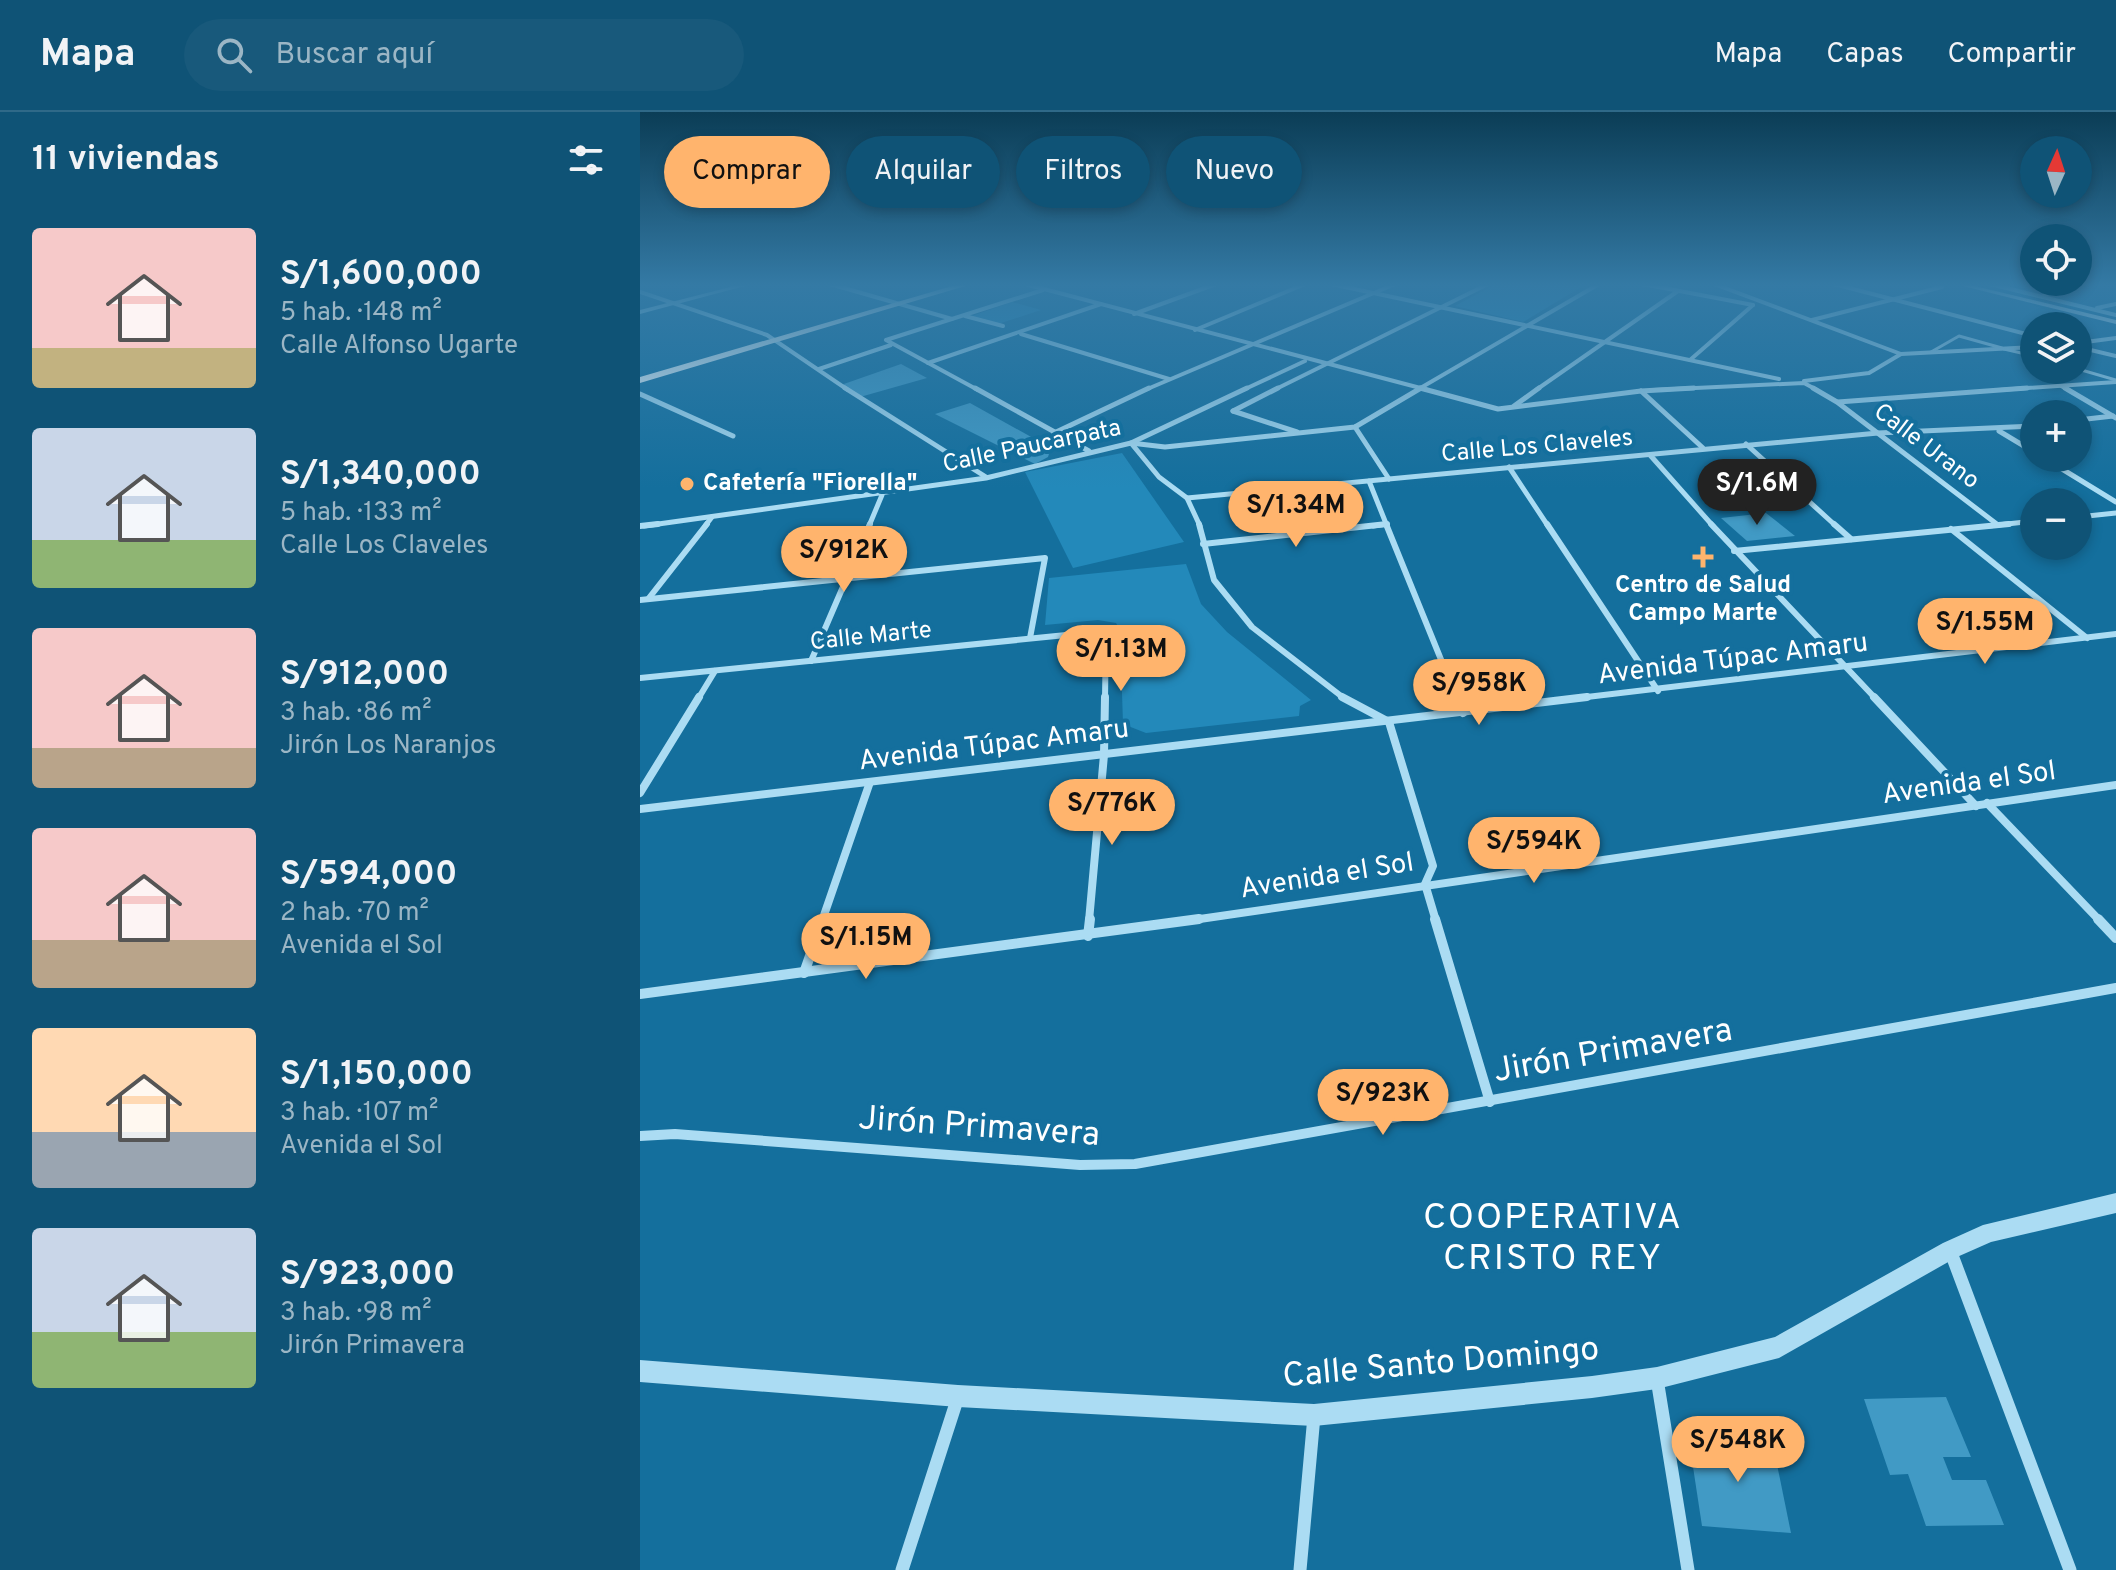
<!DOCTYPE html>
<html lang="es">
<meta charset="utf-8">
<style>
body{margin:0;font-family:Overpass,sans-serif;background:#18597b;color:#f1f3f6;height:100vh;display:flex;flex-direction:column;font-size:30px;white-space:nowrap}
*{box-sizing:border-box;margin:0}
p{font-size:26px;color:#9bb6c5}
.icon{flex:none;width:44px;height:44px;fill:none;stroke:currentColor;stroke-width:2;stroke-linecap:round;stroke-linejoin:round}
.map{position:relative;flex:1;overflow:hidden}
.side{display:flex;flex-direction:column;background:#0f5376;width:640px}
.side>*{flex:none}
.top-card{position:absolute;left:24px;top:24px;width:760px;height:72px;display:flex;gap:16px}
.needle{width:52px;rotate:3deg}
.fabs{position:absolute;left:1380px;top:24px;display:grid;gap:16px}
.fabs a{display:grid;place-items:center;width:72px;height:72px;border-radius:50%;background:#0f5376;box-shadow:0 4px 12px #0003;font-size:40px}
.price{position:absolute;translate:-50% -68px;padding:0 18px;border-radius:28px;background:#ffb46d;color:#111;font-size:26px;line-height:52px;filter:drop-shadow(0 2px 4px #0008)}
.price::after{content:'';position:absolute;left:50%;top:48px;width:24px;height:18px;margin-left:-12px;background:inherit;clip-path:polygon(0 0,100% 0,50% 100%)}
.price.current{background:#222;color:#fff}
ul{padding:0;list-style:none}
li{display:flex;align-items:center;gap:24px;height:200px;padding:0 32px}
li span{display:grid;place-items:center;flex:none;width:224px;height:160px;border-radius:8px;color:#555}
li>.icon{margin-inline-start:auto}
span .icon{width:96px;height:96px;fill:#fffc;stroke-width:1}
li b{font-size:34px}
h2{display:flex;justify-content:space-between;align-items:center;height:96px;padding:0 32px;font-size:34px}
.chip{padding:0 28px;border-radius:36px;background:#0f5376;box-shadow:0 4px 12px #0003;font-size:28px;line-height:72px}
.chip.current{background:#ffb46d;color:#111}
header{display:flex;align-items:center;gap:48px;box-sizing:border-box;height:112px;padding:0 40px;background:#0f5376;border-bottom:2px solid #2f6988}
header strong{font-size:38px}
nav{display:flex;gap:44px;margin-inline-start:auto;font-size:28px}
.search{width:560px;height:72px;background:#18597b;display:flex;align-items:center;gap:20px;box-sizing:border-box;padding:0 28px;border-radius:44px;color:#9bb6c5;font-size:30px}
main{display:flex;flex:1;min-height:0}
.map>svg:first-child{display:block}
.green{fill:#2389ba}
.building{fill:#419ac5}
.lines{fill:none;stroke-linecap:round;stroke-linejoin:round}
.service{stroke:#abdcf3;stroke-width:3}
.pedestrian{stroke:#abdcf3;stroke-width:3}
.minor-far5{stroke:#abdcf3;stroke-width:4}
.minor-far4{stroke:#abdcf3;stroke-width:5}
.minor-far3{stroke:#abdcf3;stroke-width:6}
.minor-far2{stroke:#abdcf3;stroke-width:8}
.minor-far1{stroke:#abdcf3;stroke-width:10}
.minor{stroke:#abdcf3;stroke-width:13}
.tertiary{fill:#abdcf3;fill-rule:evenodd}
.secondary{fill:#daf1fd;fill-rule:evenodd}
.primary{fill:#f7fcff;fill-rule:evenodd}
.poi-dot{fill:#ffb46d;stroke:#146f9d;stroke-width:3}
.labels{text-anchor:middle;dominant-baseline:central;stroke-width:8;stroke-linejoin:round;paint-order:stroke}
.far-street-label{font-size:24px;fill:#fff;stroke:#146f9d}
.far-poi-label{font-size:24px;font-weight:bold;fill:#fff;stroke:#146f9d;text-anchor:start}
.street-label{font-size:28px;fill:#fff;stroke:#146f9d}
.near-street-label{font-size:34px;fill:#fff;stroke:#146f9d}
.near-neighbourhood-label{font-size:36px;letter-spacing:2px;fill:#fff;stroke:#146f9d}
</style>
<header>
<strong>Mapa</strong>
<div class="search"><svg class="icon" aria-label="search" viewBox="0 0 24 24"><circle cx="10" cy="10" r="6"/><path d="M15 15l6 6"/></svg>Buscar aquí</div>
<nav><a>Mapa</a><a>Capas</a><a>Compartir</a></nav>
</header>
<main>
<section class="side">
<h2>11 viviendas<svg class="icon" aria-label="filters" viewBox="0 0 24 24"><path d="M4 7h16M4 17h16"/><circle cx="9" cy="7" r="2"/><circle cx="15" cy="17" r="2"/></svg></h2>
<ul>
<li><span style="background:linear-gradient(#f6c9c9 75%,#c2b280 0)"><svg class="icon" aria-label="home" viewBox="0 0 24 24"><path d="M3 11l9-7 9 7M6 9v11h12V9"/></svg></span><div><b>S/1,600,000</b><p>5 hab. · 148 m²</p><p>Calle Alfonso Ugarte</p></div></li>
<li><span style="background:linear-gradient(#c9d6e8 70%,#8fb573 0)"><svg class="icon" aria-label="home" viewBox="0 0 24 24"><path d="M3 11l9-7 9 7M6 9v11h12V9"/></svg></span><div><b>S/1,340,000</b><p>5 hab. · 133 m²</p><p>Calle Los Claveles</p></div></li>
<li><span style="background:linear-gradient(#f6c9c9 75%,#b9a48a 0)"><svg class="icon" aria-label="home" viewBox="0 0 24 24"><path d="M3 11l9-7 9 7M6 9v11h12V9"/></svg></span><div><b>S/912,000</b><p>3 hab. · 86 m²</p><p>Jirón Los Naranjos</p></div></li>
<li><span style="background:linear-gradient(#f6c9c9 70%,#b9a48a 0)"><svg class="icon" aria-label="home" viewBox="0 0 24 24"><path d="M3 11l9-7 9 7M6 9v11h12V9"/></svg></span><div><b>S/594,000</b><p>2 hab. · 70 m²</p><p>Avenida el Sol</p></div></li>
<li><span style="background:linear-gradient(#ffd9b3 65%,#9aa5b1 0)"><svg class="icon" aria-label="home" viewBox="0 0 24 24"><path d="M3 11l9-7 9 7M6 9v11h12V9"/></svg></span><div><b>S/1,150,000</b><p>3 hab. · 107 m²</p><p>Avenida el Sol</p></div></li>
<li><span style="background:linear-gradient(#c9d6e8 65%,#8fb573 0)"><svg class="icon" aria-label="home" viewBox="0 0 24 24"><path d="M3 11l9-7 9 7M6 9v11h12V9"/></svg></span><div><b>S/923,000</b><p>3 hab. · 98 m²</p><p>Jirón Primavera</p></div></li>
</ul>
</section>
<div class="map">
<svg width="1476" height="1458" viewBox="0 0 1476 1458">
<rect width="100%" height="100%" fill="#146f9d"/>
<g class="green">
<polygon points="856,172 946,172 883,210 815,194"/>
<polygon points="372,190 401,198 355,213 326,206"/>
<polygon points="482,341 544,430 433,456 385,360"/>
<polygon points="546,452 561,492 587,520 671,588 660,594 659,604 506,621 483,612 480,518 476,511 458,508 405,513 409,466"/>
</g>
<g class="building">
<polygon points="261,252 287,266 220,285 201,273"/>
<polygon points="330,291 411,336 408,345 395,352 295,302"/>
<polygon points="1126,401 1155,424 1107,429 1081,406"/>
<polygon points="1306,1285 1331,1345 1303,1345 1312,1368 1346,1368 1364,1413 1286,1414 1268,1362 1250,1363 1224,1287"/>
<polygon points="1048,1322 1132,1328 1151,1421 1062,1414"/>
</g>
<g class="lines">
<polyline class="service" points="1291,240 1319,224 1362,236"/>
<g class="pedestrian">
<polyline points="1364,237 1394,244"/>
<polyline points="1438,257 1476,268"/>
</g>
<g class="minor-far5">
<polyline points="190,172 312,207"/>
<polyline points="385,172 788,278"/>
<polyline points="691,172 1139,267"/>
<polyline points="1003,172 1113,193"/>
<polyline points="1074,172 1261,242 1229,261 1164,269"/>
<polyline points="1194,172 1394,224"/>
<polyline points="1350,172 1476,203"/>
<polyline points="0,180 127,223 208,278"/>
<polyline points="1403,184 1428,172"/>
<polyline points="1457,196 1476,192"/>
<polyline points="494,202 576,172"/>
<polyline points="325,204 363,214"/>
<polyline points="1172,208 1302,175"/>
<polyline points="555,218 665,172"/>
<polyline points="381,222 529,267"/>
<polyline points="1438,231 1476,226"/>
<polyline points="1438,235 1476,244"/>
<polyline points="1261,242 1394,235"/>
<polyline points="1050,248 1113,193"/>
<polyline points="288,251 461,192"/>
<polyline points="179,257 251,233"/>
<polyline points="1421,274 1429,278"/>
<polyline points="338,278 246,228 403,178"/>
<polyline points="505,278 755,172"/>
<polyline points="603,278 665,249"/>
<polyline points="634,278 848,172"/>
<polyline points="777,278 959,172"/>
<polyline points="896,278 1038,179"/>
<polyline points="1013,278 1164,271 1177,278"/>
<polyline points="1359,278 1476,270"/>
</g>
<g class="minor-far4">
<polyline points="205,276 346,365"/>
<polyline points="335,276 449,339"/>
<polyline points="780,276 858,297 1001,279 1054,276"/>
<polyline points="1173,276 1197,290 1358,413"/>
<polyline points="1425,276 1476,306"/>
<polyline points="1001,279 1063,336"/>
<polyline points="0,282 93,324"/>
<polyline points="1198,290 1387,276"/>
<polyline points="874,294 899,276"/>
<polyline points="593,299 638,276"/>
<polyline points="593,299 657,320"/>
<polyline points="1438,308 1473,304"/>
<polyline points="715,315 749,367"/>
<polyline points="1359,319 1394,340"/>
<polyline points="414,321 509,276"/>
<polyline points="1106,332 1196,414"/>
<polyline points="1010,343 1073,414"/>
<polyline points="1404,346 1476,390"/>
<polyline points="869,355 908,414"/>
<polyline points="729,369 747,414"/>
<polyline points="547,386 1238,321 1394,314"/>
<polyline points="1438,405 1476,401"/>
<polyline points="4,414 346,366 491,331 525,335 715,315 781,276"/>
<polyline points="65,414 72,405"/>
<polyline points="229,414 242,383"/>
<polyline points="560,414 547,386 519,365 491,331 607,276"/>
<polyline points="733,414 747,412"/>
<polyline points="1349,414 1394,409"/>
</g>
<g class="minor-far3">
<polyline points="559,412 574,468 612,515 705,587"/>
<polyline points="746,412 817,587"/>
<polyline points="907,412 1018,579"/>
<polyline points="1071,412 1236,587"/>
<polyline points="1194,412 1211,427"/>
<polyline points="0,414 18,412"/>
<polyline points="1311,417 1447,526"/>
<polyline points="563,432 747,412"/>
<polyline points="1094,439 1369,412"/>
<polyline points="9,486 67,412"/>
<polyline points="0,488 405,446 390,526"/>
<polyline points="171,549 230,412"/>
<polyline points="0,566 466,519 465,587"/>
<polyline points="58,587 75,559"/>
<polyline points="930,587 1476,522"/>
</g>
<g class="minor-far2">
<polyline points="702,585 749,610 793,754 785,772 796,809"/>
<polyline points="816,585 823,601"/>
<polyline points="1234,585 1336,694"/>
<polyline points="0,681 59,585"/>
<polyline points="1347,691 1460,809"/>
<polyline points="0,697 947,585"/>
<polyline points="182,809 230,670"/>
<polyline points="449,809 464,643 465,585"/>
<polyline points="546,809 1476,673"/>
</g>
<g class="minor-far1">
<polyline points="795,807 850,990"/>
<polyline points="1458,807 1476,826"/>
<polyline points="448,824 450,807"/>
<polyline points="164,861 183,807"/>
<polyline points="0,882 559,807"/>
<polyline points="0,1024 35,1022 440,1053 495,1052 1476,876"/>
</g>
<g class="minor">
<polyline points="1310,1138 1430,1458"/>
<polyline points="1017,1267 1048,1458"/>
<polyline points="262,1458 318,1285"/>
<polyline points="660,1458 674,1304"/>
</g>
<g class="tertiary">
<polygon points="102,172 112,172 0,202 0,198"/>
<polygon points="1476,1081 1476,1101 1351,1130 1317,1145 1139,1246 1017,1277 952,1286 674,1314 318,1295 0,1270 0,1248 318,1273 674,1292 952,1264 1017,1255 1135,1225 1303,1131 1343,1113"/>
</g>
<polygon class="secondary" points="1315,172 1326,172 1476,208 1476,212"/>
<polygon class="primary" points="319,172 332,172 0,271 0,265"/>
</g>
<linearGradient id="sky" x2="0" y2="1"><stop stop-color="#0b3d56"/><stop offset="0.46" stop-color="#347aa5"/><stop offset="1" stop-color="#347aa5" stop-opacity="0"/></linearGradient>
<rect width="1476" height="376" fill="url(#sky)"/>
<g class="poi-dot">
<circle cx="47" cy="372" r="8"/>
<path d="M1059 433h8v8h8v8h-8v8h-8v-8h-8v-8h8z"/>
</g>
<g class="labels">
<g class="far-street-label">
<text transform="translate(392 335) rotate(-12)">Calle Paucarpata</text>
<text transform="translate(897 335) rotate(-5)">Calle Los Claveles</text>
<text transform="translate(1286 335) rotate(37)">Calle Urano</text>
<text transform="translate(231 525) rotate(-6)">Calle Marte</text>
</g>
<g class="far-poi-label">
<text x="63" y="372">Cafetería "Fiorella"</text>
<text x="1063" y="474" text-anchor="middle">Centro de Salud<tspan x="1063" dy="28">Campo Marte</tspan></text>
</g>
<g class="street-label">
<text transform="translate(1093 548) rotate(-7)">Avenida Túpac Amaru</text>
<text transform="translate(354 634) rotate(-7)">Avenida Túpac Amaru</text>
<text transform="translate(1329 672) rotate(-8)">Avenida el Sol</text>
<text transform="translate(687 765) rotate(-9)">Avenida el Sol</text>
</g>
<g class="near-street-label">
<text transform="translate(973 940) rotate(-10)">Jirón Primavera</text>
<text transform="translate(339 1016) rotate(4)">Jirón Primavera</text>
<text transform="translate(801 1252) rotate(-5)">Calle Santo Domingo</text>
</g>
<g class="near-neighbourhood-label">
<text x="913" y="1107">COOPERATIVA<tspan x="913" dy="41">CRISTO REY</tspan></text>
</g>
</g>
</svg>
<div class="fabs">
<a><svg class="needle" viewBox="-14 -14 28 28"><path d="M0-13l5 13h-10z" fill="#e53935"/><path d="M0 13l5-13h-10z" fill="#9bb6c5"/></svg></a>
<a><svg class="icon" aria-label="locate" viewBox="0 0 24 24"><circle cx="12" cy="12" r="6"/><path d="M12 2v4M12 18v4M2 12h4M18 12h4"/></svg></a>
<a><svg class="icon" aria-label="layers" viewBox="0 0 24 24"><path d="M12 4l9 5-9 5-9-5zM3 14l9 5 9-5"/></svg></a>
<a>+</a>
<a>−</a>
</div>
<b class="price current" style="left:1117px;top:415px">S/1.6M</b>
<b class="price" style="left:656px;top:437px">S/1.34M</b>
<b class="price" style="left:204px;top:482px">S/912K</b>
<b class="price" style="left:1345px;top:554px">S/1.55M</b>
<b class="price" style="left:481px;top:581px">S/1.13M</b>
<b class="price" style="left:839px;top:615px">S/958K</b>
<b class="price" style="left:472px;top:735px">S/776K</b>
<b class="price" style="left:894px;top:773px">S/594K</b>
<b class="price" style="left:226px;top:869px">S/1.15M</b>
<b class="price" style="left:743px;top:1025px">S/923K</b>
<b class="price" style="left:1098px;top:1372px">S/548K</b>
<div class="top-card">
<a class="chip current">Comprar</a>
<a class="chip">Alquilar</a>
<a class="chip">Filtros</a>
<a class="chip">Nuevo</a>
</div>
</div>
</main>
